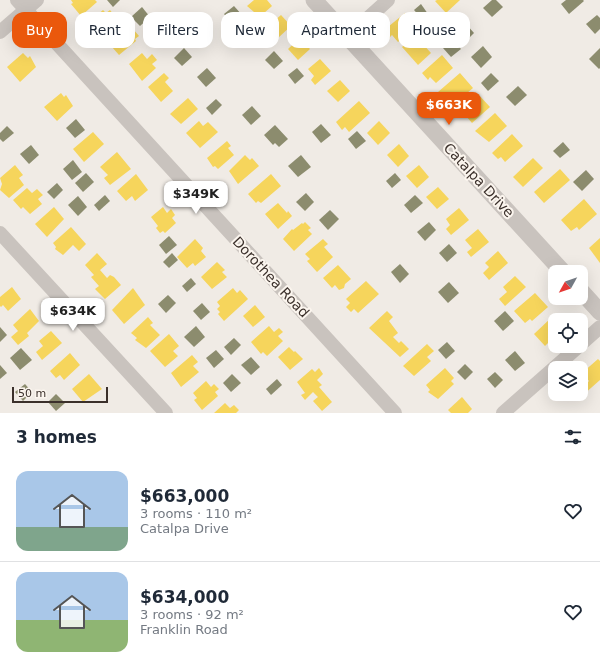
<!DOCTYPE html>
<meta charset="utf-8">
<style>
body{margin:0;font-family:"DejaVu Sans",sans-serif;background:#f6f6f7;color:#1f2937;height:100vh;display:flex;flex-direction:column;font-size:15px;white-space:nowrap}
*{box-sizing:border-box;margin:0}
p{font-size:13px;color:#747a83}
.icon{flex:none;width:22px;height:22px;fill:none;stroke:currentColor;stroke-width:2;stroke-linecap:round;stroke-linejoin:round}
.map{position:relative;height:413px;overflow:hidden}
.panel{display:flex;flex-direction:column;background:#fff;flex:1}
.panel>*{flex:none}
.top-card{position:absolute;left:12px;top:12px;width:576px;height:36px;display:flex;gap:8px}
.needle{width:26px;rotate:230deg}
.controls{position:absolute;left:548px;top:265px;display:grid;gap:8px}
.controls a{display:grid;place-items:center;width:40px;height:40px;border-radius:8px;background:#fff;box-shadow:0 4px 16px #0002;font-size:20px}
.scale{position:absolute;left:12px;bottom:10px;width:96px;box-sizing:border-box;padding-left:4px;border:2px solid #3b302b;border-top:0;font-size:11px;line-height:14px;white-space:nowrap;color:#3b302b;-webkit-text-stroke:3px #fbf5ee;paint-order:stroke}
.price{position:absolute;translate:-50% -34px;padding:0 9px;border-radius:8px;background:#fff;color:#222;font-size:13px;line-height:26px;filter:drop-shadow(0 1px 2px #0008)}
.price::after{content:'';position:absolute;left:50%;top:24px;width:12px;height:9px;margin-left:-6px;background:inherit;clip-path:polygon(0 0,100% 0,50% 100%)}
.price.current{background:#ea580c;color:#fff}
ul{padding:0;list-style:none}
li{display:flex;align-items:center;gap:12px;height:100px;padding:0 16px}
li+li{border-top:1px solid #e0e1e3}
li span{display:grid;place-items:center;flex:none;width:112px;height:80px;border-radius:12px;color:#555}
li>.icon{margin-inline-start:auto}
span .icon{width:48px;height:48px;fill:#fffc;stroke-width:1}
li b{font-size:17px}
h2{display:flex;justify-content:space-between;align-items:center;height:48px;padding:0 16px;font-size:17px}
.chip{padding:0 14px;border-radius:12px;background:#fff;box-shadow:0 4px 16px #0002;font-size:14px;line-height:36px}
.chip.current{background:#ea580c;color:#fff}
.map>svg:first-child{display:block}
.homes{fill:#f6d55c}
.industry{fill:#8c8c6e}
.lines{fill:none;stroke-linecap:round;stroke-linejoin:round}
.minor{stroke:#c9c3be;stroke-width:14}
.tertiary{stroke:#c9c3be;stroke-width:17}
.labels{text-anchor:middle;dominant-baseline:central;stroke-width:4;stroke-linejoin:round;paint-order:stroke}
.street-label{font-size:14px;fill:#3b302b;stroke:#fbf5ee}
</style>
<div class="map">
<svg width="600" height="413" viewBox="0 0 600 413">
<rect width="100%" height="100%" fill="#f0ebe5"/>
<g class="homes">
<polygon points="71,0 95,0 97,2 81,16 71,4 73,3"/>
<polygon points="254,0 267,0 272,6 253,23 248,17 254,12 247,6"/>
<polygon points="437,0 460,0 446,13 435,1"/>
<polygon points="103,10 106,13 110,10 114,15 111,19 115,23 101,36 90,21"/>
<polygon points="405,13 416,27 398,42 392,35 389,38 383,31"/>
<polygon points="281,15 291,26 278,38 268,26"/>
<polygon points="133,29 139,36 135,39 136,41 119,55 112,47 114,46 111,43 126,30 129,32"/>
<polygon points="415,35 431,53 418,65 402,47"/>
<polygon points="300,38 310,49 298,60 288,49"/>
<polygon points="23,53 28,58 30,56 36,67 20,82 7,67"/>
<polygon points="142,53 147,59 152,54 157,60 152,64 156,68 142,81 129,64"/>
<polygon points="442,55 453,68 436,83 430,77 428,80 422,73"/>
<polygon points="320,59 331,71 315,85 311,80 314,76 308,69"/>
<polygon points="164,73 169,78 165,82 173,91 161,102 148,87"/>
<polygon points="460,73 473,88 454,104 448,97 445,100 438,92"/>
<polygon points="340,80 350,91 338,102 327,91"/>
<polygon points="61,93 64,97 66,95 73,106 57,121 44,107"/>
<polygon points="478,94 490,107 472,123 466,116 464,118 458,112"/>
<polygon points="188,98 198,109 181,124 170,114"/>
<polygon points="359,101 370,113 349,132 345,127 342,130 336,122"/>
<polygon points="495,113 507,126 489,142 475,131"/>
<polygon points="199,121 203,126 208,122 218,132 200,148 186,133"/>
<polygon points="379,121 390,133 378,145 367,133"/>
<polygon points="93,132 104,144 84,162 73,149"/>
<polygon points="512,134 523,146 505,162 501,157 498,159 492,153"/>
<polygon points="227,141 231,146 228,148 234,155 218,169 215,166 213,167 207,158"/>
<polygon points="399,144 409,156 398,167 387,155"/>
<polygon points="117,152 131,169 110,185 104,178 108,175 100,167"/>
<polygon points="245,155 250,160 252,158 259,166 238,184 229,171"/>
<polygon points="533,158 543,168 523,187 513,177"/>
<polygon points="15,165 23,175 19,178 24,185 9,198 0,190 2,184 0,178"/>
<polygon points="419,165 429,177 417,188 406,176"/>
<polygon points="560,169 570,180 544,203 534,192"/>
<polygon points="136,174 148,190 135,201 132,196 126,201 117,191"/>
<polygon points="271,174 281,186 261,203 258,201 256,203 248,194"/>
<polygon points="438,187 449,199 437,209 426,197"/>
<polygon points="27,188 32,193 37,189 43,195 38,199 42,204 30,214 23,207 21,209 13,200"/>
<polygon points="584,199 597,214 579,230 577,227 571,231 561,220"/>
<polygon points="278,203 287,213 288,211 292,216 278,229 265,214"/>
<polygon points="54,207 64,219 47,237 35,224"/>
<polygon points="163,207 167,213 171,209 175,215 172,218 176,223 165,233 163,231 160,233 156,228 158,226 151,217"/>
<polygon points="459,208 469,220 451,235 446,229 450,225 446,219"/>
<polygon points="305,222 311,228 308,230 312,234 294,251 283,239 292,229 293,230 302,223 303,224"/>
<polygon points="71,227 86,244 79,251 73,245 63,255 55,249 56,247 53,243"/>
<polygon points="478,229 489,242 471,257 467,252 472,248 465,240"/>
<polygon points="600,238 600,263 589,248"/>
<polygon points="195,239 203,248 201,251 206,257 195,266 193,263 187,268 177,257"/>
<polygon points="323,239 328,244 324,247 333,257 317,272 307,261 310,259 305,254"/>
<polygon points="498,251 508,263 489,280 483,273 489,267 485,263"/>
<polygon points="97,253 107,264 100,270 107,278 110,275 114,277 121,285 105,299 95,289 99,286 91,277 94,275 85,265"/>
<polygon points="217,262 225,270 222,272 227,277 212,289 201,277"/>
<polygon points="338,265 351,279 345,284 344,288 339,290 335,285 332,288 323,278"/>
<polygon points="515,276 526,287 505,306 499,299 507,292 503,287"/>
<polygon points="366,281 379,294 358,313 354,309 351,312 346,307 350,303 346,299"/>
<polygon points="12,287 21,299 8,311 3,305 1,307 0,306 0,297"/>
<polygon points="133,288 145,305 124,324 112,310"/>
<polygon points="233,288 237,293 240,290 248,299 224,321 218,314 220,312 217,309 220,306 217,302"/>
<polygon points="535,293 548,307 532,321 530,319 525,323 514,311"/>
<polygon points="255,305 265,317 253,327 243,316"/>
<polygon points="30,309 39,321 27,333 29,336 18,345 11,337 18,331 13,325"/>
<polygon points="387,311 393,317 389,321 398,333 393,337 399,343 401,341 409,349 400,357 369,328"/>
<polygon points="148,317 153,323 150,325 160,335 146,348 135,340 137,338 131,333"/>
<polygon points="552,317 555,320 555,336 545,346 534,334"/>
<polygon points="269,326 274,332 279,328 283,332 278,336 283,341 267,356 263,352 261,354 251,342"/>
<polygon points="51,331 62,343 42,360 36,352 43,346 39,341"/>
<polygon points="169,334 179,346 173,351 178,356 165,367 150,351"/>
<polygon points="427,344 434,351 427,357 431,361 414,376 403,366"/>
<polygon points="289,347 294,352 295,351 303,359 290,370 278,357"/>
<polygon points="70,353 80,365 64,380 60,375 56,378 50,371"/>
<polygon points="192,355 198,362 193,366 199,372 181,387 171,373"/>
<polygon points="598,359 600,361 600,380 583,395 581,381 585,385 589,381 582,373"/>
<polygon points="319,368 323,374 317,380 322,385 319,387 332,402 322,411 313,401 318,397 313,392 305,400 301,395 305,393 297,382 312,369 315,372"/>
<polygon points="445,368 454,378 451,381 454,384 438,399 428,392 430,390 426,385"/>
<polygon points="89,374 102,389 83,402 72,389"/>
<polygon points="206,381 211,387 214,384 219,389 215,392 218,396 202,410 194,400 197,398 193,393"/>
<polygon points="462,397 472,409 468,413 451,413 448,410"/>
<polygon points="225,403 230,408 234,405 239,410 236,413 214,413"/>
</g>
<g class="industry">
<polygon points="107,0 120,0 113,7"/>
<polygon points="492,0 496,0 503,7 492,17 483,8"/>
<polygon points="566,0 583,0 584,1 569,14 561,4"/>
<polygon points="421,4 428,14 422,19 414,10"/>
<polygon points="234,6 242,15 232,24 224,14"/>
<polygon points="142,7 150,17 140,26 131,17"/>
<polygon points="597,15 600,18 600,29 595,34 586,24"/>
<polygon points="466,24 474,33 463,44 454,34"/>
<polygon points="256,25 263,31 251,43 245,37"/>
<polygon points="441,26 451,37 440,47 430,36"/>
<polygon points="159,32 165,38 156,47 150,40"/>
<polygon points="452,39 461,49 451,57 443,48"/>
<polygon points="483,46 492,57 481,68 471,57"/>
<polygon points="184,48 192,57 182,66 174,58"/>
<polygon points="600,48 600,68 599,69 589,59"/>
<polygon points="274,51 283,61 274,69 265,60"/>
<polygon points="207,68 216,78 206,87 197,77"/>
<polygon points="297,68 304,76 295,84 288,75"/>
<polygon points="491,73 499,81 488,91 481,83"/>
<polygon points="518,86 527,95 515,106 506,97"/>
<polygon points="216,99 222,105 212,115 206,108"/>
<polygon points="252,106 261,116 251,125 242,115"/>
<polygon points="76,119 85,130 75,138 66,128"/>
<polygon points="321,124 331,135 321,143 312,132"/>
<polygon points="275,125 288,139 279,147 275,143 273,145 264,135"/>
<polygon points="7,126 14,133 3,142 0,139 0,133"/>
<polygon points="357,131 366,141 356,149 348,139"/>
<polygon points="563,142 570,150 560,158 553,151"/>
<polygon points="31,145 39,155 29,164 20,154"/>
<polygon points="301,155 311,167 298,177 288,166"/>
<polygon points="73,160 82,172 72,180 63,169"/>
<polygon points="586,170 594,179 582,191 573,182"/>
<polygon points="86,173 94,182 83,192 75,183"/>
<polygon points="395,173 401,180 392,188 386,181"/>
<polygon points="57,183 63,190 54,199 47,192"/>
<polygon points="306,193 314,202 305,211 296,202"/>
<polygon points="105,195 110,201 99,211 94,205"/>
<polygon points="415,195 423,203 411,213 404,205"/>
<polygon points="78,196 87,207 78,216 68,205"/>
<polygon points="330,210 339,219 328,230 319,220"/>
<polygon points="429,222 436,230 425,241 417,232"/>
<polygon points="169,236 177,245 166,254 159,245"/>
<polygon points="449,244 457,253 447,262 439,253"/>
<polygon points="172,253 178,260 169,268 163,262"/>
<polygon points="400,264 409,274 400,283 391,272"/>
<polygon points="191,278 196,284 187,292 182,286"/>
<polygon points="449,282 459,293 448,303 438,292"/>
<polygon points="168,295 176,303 166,313 158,304"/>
<polygon points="202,303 210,312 201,320 193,311"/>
<polygon points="505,311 514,321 503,331 494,321"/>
<polygon points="196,326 205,337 194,347 184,337"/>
<polygon points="0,327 7,335 0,342"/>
<polygon points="234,338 241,345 231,355 224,347"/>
<polygon points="447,342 455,351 446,359 438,350"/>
<polygon points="21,348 32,360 20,370 10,358"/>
<polygon points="216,350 224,359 214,368 206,358"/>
<polygon points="515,351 525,363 515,371 505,360"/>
<polygon points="251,357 260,367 251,375 241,365"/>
<polygon points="465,364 473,372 465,380 457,372"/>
<polygon points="0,365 7,373 0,379"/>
<polygon points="495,372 503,380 495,388 487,379"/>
<polygon points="232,374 241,383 231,392 223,383"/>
<polygon points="277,379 282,385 271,395 266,389"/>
<polygon points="25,384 32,392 23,401 15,392"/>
<polygon points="56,394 65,403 56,411 48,402"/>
</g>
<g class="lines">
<g class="minor">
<polyline points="17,0 395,413"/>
<polyline points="0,32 37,0"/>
<polyline points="347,37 388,0"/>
<polyline points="0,233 166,413"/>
<polyline points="581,344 600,327"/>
<polyline points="503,413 579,346"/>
</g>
<g class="tertiary">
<polyline points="314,0 563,272"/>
<polyline points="581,291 600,312"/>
</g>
</g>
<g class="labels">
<g class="street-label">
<text transform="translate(479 180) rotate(47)">Catalpa Drive</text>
<text transform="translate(271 277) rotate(47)">Dorothea Road</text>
</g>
</g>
</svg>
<div class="controls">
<a><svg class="needle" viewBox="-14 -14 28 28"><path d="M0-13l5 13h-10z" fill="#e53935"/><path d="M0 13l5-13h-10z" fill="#747a83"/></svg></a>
<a><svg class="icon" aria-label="locate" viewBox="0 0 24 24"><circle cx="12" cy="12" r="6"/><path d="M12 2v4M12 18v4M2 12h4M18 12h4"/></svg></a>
<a><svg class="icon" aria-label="layers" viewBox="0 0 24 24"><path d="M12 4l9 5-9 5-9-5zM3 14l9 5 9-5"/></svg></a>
</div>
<div class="scale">50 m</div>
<b class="price current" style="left:449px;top:126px">$663K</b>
<b class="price" style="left:196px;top:215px">$349K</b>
<b class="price" style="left:73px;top:332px">$634K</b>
<div class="top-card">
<a class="chip current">Buy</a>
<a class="chip">Rent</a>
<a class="chip">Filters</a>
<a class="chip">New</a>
<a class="chip">Apartment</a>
<a class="chip">House</a>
</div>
</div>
<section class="panel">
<h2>3 homes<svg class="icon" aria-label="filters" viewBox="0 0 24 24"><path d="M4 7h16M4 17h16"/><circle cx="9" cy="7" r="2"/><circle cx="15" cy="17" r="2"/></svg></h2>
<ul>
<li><span style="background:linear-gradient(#a9c7e8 70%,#7fa58c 0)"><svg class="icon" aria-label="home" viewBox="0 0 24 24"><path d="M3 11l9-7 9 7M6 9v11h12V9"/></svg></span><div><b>$663,000</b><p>3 rooms · 110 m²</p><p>Catalpa Drive</p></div><svg class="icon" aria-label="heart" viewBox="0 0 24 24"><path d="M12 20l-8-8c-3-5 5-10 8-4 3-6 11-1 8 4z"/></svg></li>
<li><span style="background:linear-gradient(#a9c7e8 60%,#8fb573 0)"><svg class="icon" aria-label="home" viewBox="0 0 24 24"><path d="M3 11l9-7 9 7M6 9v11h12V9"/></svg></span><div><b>$634,000</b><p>3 rooms · 92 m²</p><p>Franklin Road</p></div><svg class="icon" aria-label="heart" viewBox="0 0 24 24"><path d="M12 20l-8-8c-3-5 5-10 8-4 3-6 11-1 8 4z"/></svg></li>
</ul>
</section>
